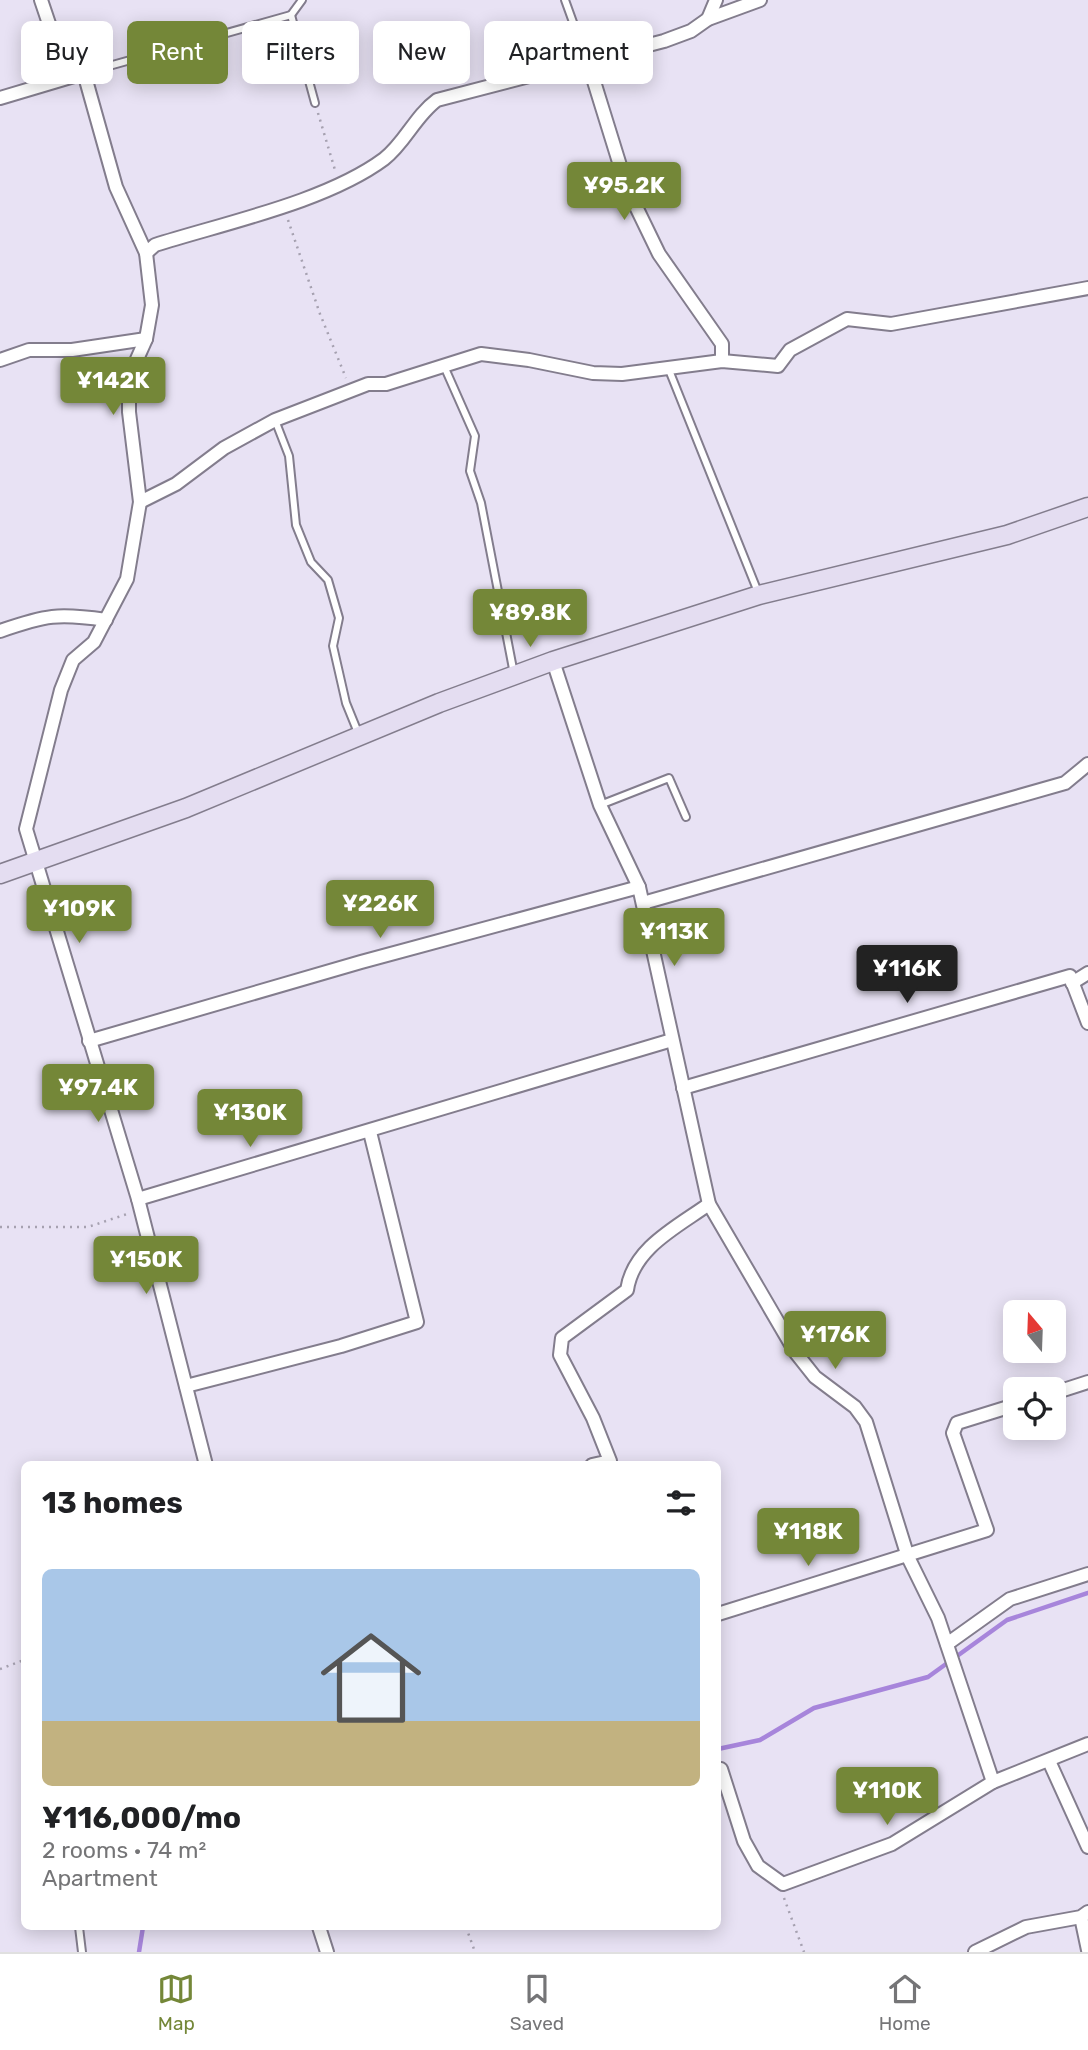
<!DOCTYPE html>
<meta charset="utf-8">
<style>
body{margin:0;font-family:Rubik,sans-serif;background:#f2f2f2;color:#202124;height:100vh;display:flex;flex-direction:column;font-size:26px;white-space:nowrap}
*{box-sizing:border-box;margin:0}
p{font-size:23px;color:#757577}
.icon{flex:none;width:38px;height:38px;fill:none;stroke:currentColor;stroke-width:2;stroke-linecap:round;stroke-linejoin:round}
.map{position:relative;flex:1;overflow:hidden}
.details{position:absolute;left:21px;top:1461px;width:700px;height:469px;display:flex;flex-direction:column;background:#fff;border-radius:10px;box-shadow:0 4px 18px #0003}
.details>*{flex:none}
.top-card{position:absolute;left:21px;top:21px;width:700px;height:63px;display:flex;gap:14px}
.needle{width:46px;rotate:341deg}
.tools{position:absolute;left:1003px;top:1300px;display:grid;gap:14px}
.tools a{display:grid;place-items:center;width:63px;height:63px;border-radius:10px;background:#fff;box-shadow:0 4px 18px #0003;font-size:35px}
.price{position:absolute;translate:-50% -60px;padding:0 16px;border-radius:7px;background:#748738;color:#fff;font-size:23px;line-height:46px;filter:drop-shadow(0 2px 4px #0008)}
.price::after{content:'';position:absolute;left:50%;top:42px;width:21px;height:16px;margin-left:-10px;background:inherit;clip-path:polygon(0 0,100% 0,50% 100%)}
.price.on{background:#222;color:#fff}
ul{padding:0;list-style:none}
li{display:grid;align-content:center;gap:14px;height:371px;padding:0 21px}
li+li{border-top:2px solid #e0e0e0}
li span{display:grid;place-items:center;height:217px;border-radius:10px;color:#555}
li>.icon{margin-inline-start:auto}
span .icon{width:126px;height:126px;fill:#fffc;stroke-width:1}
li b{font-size:30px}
h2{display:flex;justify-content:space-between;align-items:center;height:84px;padding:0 21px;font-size:30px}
.tag{padding:0 24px;border-radius:10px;background:#fff;box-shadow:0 4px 18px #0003;font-size:24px;line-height:63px}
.tag.on{background:#748738;color:#fff}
.tabs{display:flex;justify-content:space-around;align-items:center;height:98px;border-top:2px solid #e0e0e0;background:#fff;font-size:19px;color:#757577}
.tabs a{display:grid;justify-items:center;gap:4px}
.tabs .on{color:#748738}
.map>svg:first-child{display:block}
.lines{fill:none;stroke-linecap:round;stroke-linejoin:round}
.stream{stroke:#a785db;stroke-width:4.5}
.lane-casing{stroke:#837d8d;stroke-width:10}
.street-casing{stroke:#837d8d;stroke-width:16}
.secondary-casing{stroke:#837d8d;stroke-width:21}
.path{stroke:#a6a1b0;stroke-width:2.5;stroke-dasharray:2 5;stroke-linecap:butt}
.lane{stroke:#fff;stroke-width:6}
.street{stroke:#fff;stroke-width:12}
.secondary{stroke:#e4ddf1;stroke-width:18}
</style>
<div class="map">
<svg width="1088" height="1952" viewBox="0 0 1088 1952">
<rect width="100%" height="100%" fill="#e8e2f4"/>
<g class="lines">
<g class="stream">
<polyline points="718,1749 760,1740 814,1708 928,1677 1007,1620 1088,1593"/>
<polyline points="139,1952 143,1927"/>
</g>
<defs>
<g id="lane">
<polyline points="565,0 587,61"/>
<polyline points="291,15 315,103"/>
<polyline points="84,73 291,15 302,0"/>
<polyline points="444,366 475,436 470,471 481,503 514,674"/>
<polyline points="669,370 758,592"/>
<polyline points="275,420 289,456 296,525 311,562 328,580 339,618 333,646 346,703 359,735"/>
<polyline points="600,805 669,778 686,817"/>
<polyline points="79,1927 82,1952"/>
</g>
<g id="street">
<polyline points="41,0 67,77"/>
<polyline points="708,19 716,0"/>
<polyline points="588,62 627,188 659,254 722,344 722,361"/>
<polyline points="0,98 84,73 116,187 146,253 152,305 146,339 129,377 129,412 140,502 127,579 94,642 73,660 61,690 26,829 138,1199 206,1465"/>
<path d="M146,253l9,-8c69,-22 171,-43 229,-86 21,-16 31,-43 53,-59l227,-59 27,-10 17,-12 52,-19"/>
<polyline points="0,360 29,350 72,350 146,339"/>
<polyline points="140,502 176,484 224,448 275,420 368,384 386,384 481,354 529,360 593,373 622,374 722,361 778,366 790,350 847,319 891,324 1088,288"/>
<path d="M0,631c46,-16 58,-18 106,-11"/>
<polyline points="553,661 600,805 639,887"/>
<polyline points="643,903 1065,783 1088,764"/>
<polyline points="1072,983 1088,973"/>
<polyline points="89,1041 361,962 639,887 709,1204 796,1353 815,1377 855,1407 866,1422 908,1557 938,1618 993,1782"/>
<polyline points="683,1088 1070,976 1088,1023"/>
<polyline points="138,1199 672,1040"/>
<polyline points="186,1386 341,1346 417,1322 370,1132"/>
<polyline points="1054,1393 1088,1382"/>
<path d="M592,1465l18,-4 -17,-43 -33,-63 2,-17 65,-48c6,-42 50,-63 82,-86"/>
<polyline points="718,1614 987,1530 953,1433 957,1423 1015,1405"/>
<polyline points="947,1644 1010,1599 1088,1574"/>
<polyline points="1049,1761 1088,1847"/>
<polyline points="721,1769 744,1841 758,1866 783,1884 892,1844 993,1782 1088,1744"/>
<polyline points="1081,1917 1088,1950"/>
<polyline points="319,1927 327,1952"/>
<polyline points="975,1952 1026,1927 1081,1917 1088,1912"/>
</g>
<polyline id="secondary" points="0,874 186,808 439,703 553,661 759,595 1007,535 1088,507"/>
</defs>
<use href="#lane" class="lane-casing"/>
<use href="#street" class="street-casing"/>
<use href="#secondary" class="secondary-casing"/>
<g class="path">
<polyline points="318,113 335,170"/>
<polyline points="288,220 320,314 346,378"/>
<polyline points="0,1227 88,1227 127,1214"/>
<polyline points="0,1669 24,1660"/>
<polyline points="784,1898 804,1952"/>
<polyline points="466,1927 475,1952"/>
</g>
<use href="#lane" class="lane"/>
<use href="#street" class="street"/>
<use href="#secondary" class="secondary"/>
</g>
</svg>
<div class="tools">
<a><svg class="needle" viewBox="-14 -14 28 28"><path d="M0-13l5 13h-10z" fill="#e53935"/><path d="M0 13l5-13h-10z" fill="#757577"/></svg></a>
<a><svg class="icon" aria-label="locate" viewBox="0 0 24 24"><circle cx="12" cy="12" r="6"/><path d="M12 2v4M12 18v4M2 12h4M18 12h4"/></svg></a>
</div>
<b class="price" style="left:624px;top:222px">¥95.2K</b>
<b class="price" style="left:113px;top:417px">¥142K</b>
<b class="price" style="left:530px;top:649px">¥89.8K</b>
<b class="price" style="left:380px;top:940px">¥226K</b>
<b class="price" style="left:79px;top:945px">¥109K</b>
<b class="price" style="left:674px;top:968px">¥113K</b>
<b class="price on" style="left:907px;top:1005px">¥116K</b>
<b class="price" style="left:98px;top:1124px">¥97.4K</b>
<b class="price" style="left:250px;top:1149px">¥130K</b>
<b class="price" style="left:146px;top:1296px">¥150K</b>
<b class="price" style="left:835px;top:1371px">¥176K</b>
<b class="price" style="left:808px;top:1568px">¥118K</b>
<b class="price" style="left:887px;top:1827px">¥110K</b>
<div class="top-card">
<a class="tag">Buy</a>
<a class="tag on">Rent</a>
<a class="tag">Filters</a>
<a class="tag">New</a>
<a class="tag">Apartment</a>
</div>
<section class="details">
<h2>13 homes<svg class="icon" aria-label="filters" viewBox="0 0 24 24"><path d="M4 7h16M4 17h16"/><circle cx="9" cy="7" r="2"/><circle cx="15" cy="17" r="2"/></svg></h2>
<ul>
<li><span style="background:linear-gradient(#a9c7e8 70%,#c2b280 0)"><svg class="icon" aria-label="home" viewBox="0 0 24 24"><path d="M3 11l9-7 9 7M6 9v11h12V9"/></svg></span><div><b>¥116,000/mo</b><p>2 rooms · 74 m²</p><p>Apartment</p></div></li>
</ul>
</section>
</div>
<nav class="tabs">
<a class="on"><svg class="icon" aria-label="map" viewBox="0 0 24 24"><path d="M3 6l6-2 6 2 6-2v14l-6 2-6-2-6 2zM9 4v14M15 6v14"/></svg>Map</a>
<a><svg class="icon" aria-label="saved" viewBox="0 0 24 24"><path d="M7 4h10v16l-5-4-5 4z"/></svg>Saved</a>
<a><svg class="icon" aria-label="home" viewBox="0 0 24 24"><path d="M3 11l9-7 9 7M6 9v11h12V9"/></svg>Home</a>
</nav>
